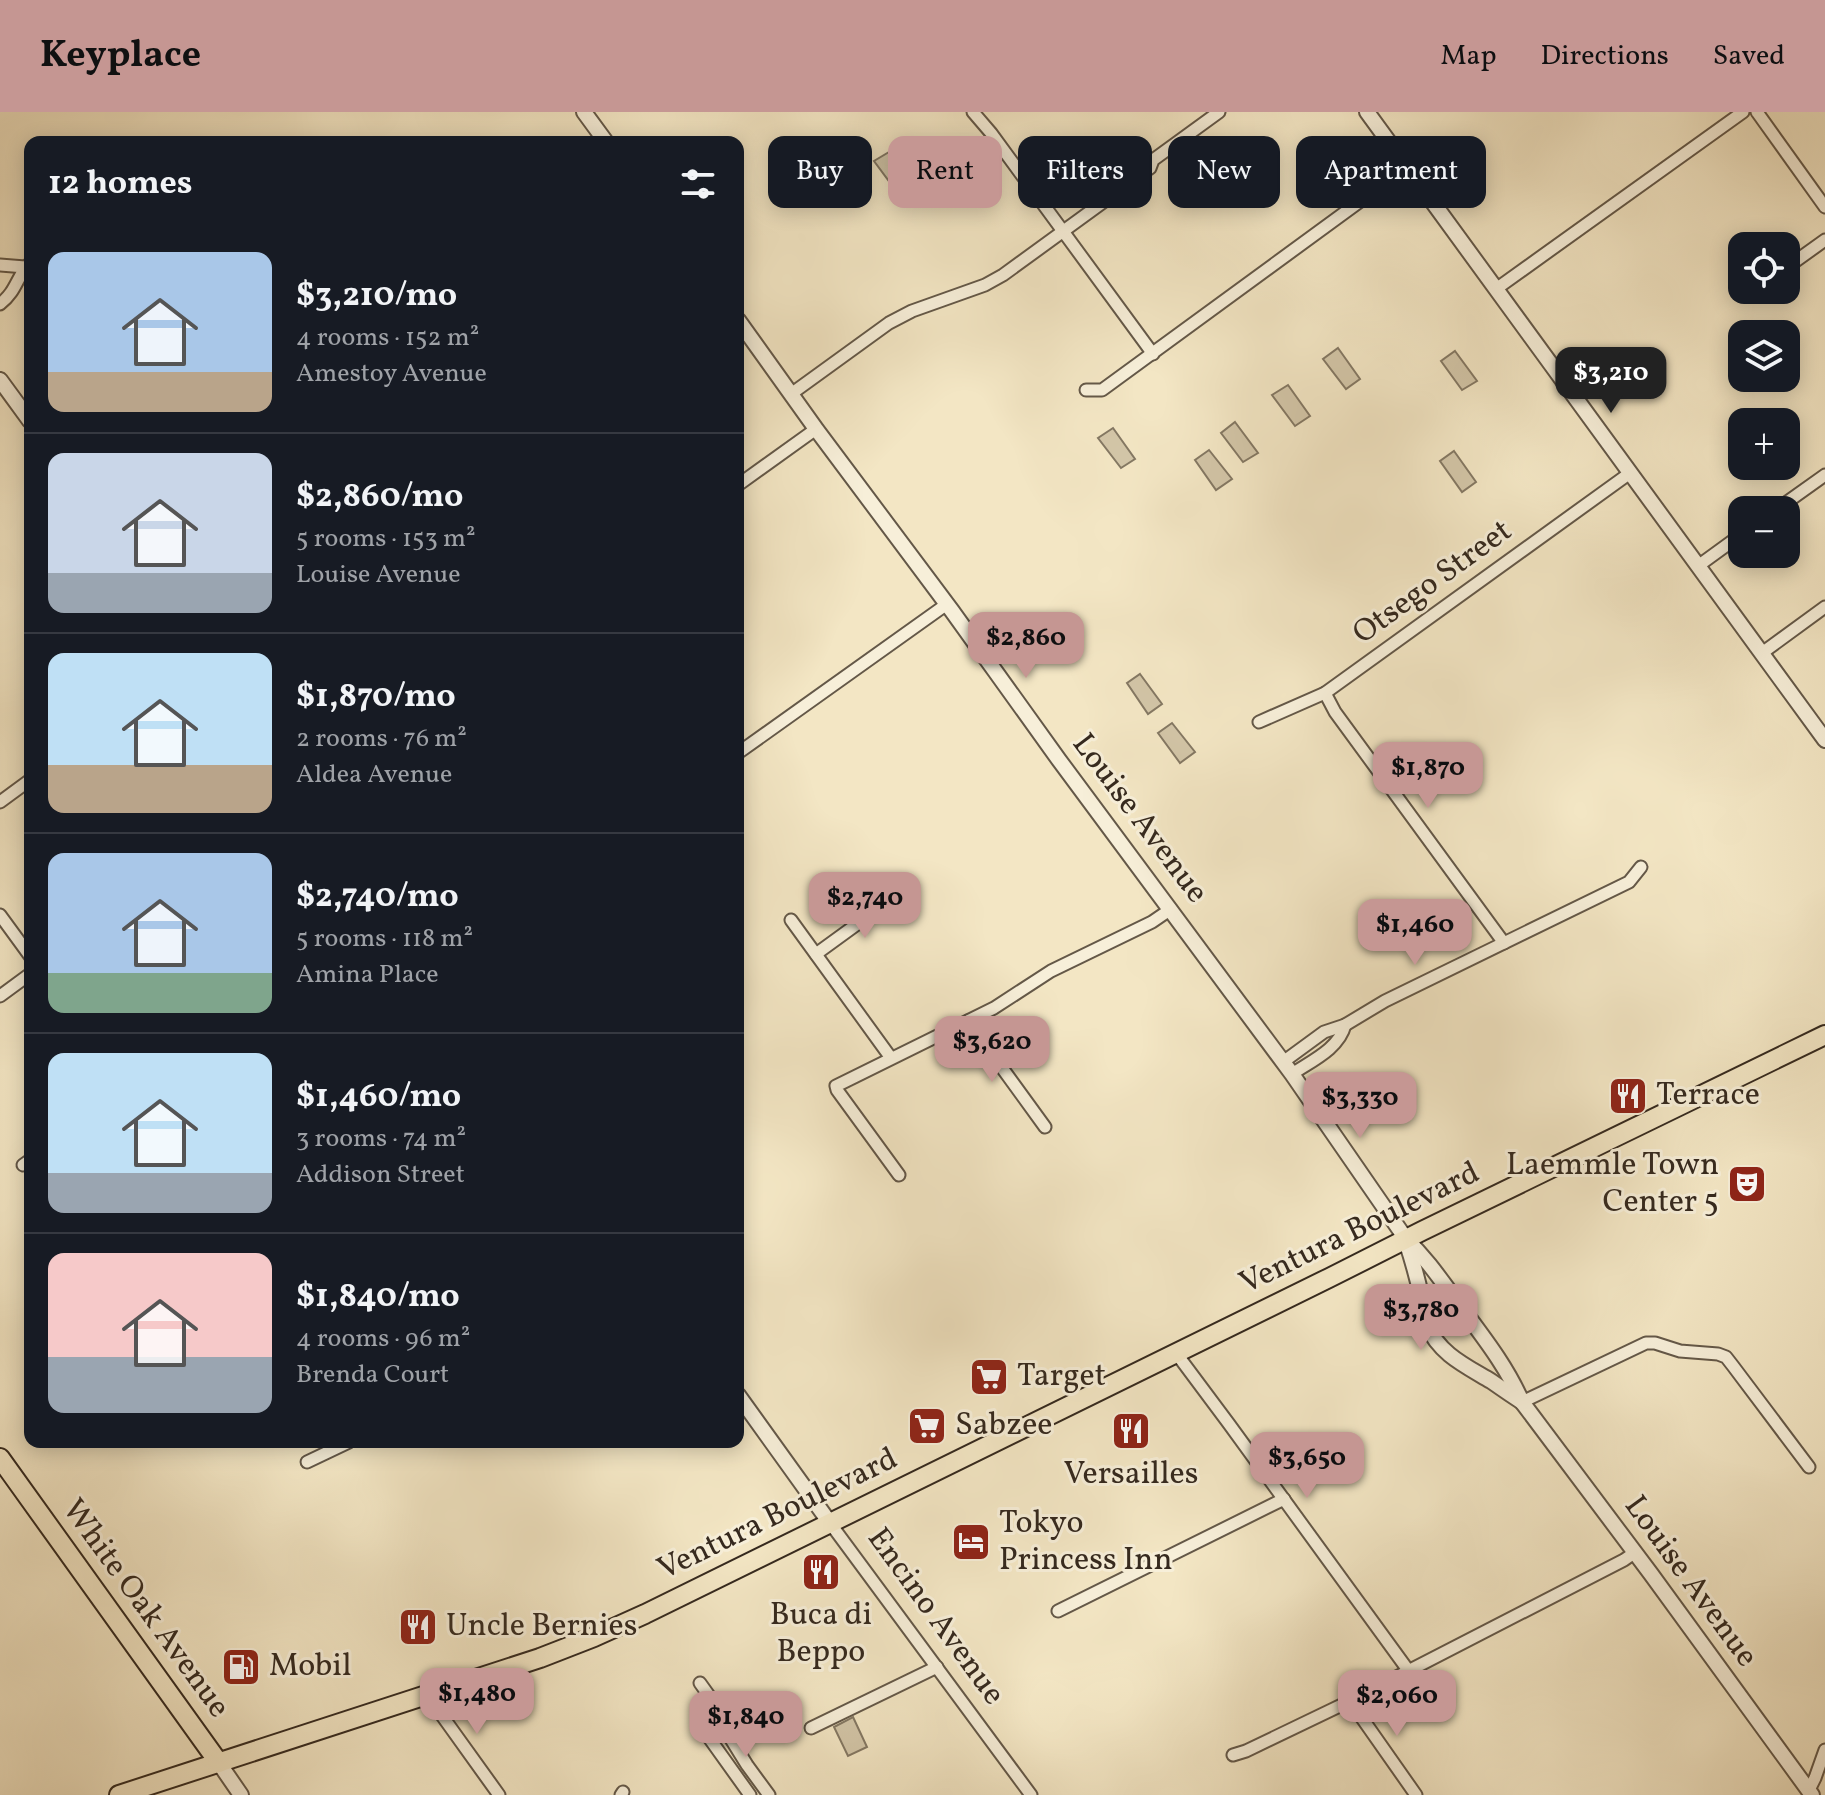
<!DOCTYPE html>
<meta charset="utf-8">
<style>
body{margin:0;font-family:Vollkorn,serif;background:#20242c;color:#f1f3f6;height:100vh;display:flex;flex-direction:column;font-size:30px;white-space:nowrap}
*{box-sizing:border-box;margin:0}
p{font-size:26px;color:#9ea1a6}
.icon{flex:none;width:44px;height:44px;fill:none;stroke:currentColor;stroke-width:2;stroke-linecap:round;stroke-linejoin:round}
.map{position:relative;flex:1;overflow:hidden}
.side{position:absolute;left:24px;top:24px;width:720px;height:1312px;display:flex;flex-direction:column;background:#171b24;border-radius:16px;box-shadow:0 4px 20px #0003}
.side>*{flex:none}
.hud{position:absolute;left:768px;top:24px;width:760px;height:72px;display:flex;gap:16px}
.fabs{position:absolute;left:1728px;top:120px;display:grid;gap:16px}
.fabs a{display:grid;place-items:center;width:72px;height:72px;border-radius:16px;background:#171b24;box-shadow:0 4px 20px #0003;font-size:40px}
.price{position:absolute;translate:-50% -68px;padding:0 18px;border-radius:16px;background:#c59692;color:#111;font-size:26px;line-height:52px;filter:drop-shadow(0 2px 4px #0008)}
.price::after{content:'';position:absolute;left:50%;top:48px;width:24px;height:18px;margin-left:-12px;background:inherit;clip-path:polygon(0 0,100% 0,50% 100%)}
.price.selected{background:#222;color:#fff}
ul{padding:0;list-style:none}
li{display:flex;align-items:center;gap:24px;height:200px;padding:0 24px}
li+li{border-top:2px solid #363941}
li span{display:grid;place-items:center;flex:none;width:224px;height:160px;border-radius:16px;color:#555}
li>.icon{margin-inline-start:auto}
span .icon{width:96px;height:96px;fill:#fffc;stroke-width:1}
li b{font-size:34px}
h2{display:flex;justify-content:space-between;align-items:center;height:96px;padding:0 24px;font-size:34px}
.pill{padding:0 28px;border-radius:16px;background:#171b24;box-shadow:0 4px 20px #0003;font-size:28px;line-height:72px}
.pill.selected{background:#c59692;color:#111}
header{display:flex;align-items:center;gap:48px;box-sizing:border-box;height:112px;padding:0 40px;background:#c59692;color:#111}
header strong{font-size:38px}
nav{display:flex;gap:44px;margin-inline-start:auto;font-size:28px}
.map>svg:first-child{display:block}
.green{fill:#d3c6a8;stroke:#847863;stroke-width:2}
.lines{fill:none;stroke-linecap:round;stroke-linejoin:round}
.minor-casing{stroke:#645848;stroke-width:15}
.tertiary-casing{stroke:#645848;stroke-width:18}
.primary-casing{stroke:#35291e;stroke-width:22}
.minor{stroke:#f7efd9;stroke-width:11}
.tertiary{stroke:#f7efd9;stroke-width:14}
.primary{stroke:#f3e6c4;stroke-width:18}
.labels{text-anchor:middle;dominant-baseline:central;stroke-width:6;stroke-linejoin:round;paint-order:stroke}
.street-label{font-size:32px;fill:#35291e;stroke:#f7efd9}
.poi-label{font-size:32px;fill:#35291e;stroke:#f7efd9;text-anchor:start}
</style>
<header>
<strong>Keyplace</strong>
<nav><a>Map</a><a>Directions</a><a>Saved</a></nav>
</header>
<div class="map">
<svg width="1825" height="1683" viewBox="0 0 1825 1683">
<rect width="100%" height="100%" fill="#f3e6c4"/>
<filter id="stains"><feTurbulence type="fractalNoise" baseFrequency=".0025" numOctaves="4"/><feColorMatrix values="0 0 0 0 .2 0 0 0 0 .09 0 0 0 0 .02 0 0 0 .5 -.17"/></filter>
<radialGradient id="worn" r=".72"><stop offset=".6" stop-color="#630" stop-opacity="0"/><stop offset="1" stop-color="#630" stop-opacity=".3"/></radialGradient>
<g class="green">
<polygon points="889,40 911,70 897,80 874,49"/>
<polygon points="1338,236 1360,267 1346,277 1323,247"/>
<polygon points="1455,239 1477,269 1462,278 1441,249"/>
<polygon points="1288,273 1310,304 1295,314 1272,283"/>
<polygon points="1235,310 1258,341 1243,350 1221,321"/>
<polygon points="1113,316 1135,347 1121,356 1098,326"/>
<polygon points="1209,338 1232,367 1216,378 1195,348"/>
<polygon points="1454,339 1476,370 1462,380 1440,349"/>
<polygon points="1140,562 1162,592 1148,602 1127,571"/>
<polygon points="1172,611 1195,640 1180,651 1158,621"/>
<polygon points="853,1605 867,1635 848,1644 834,1615"/>
</g>
<g class="lines">
<defs>
<g id="minor">
<polyline points="973,0 991,21 1153,242"/>
<polyline points="1757,0 1825,95"/>
<polyline points="0,153 25,155"/>
<polyline points="1786,156 1825,128"/>
<polyline points="1496,177 1743,0"/>
<polyline points="1751,181 1755,178"/>
<path d="M0,192c17,-13 17,-29 30,-41"/>
<polyline points="1086,278 1102,278 1407,55"/>
<polyline points="791,282 889,211 912,199 985,173 1003,163 1150,56 1153,48 1219,0"/>
<polyline points="738,373 816,317"/>
<polyline points="1776,398 1825,363"/>
<polyline points="1698,454 1742,422"/>
<polyline points="1762,541 1825,495"/>
<polyline points="1325,581 1335,600 1504,831"/>
<polyline points="1259,610 1325,581 1630,361"/>
<polyline points="738,641 947,492"/>
<polyline points="0,690 30,668"/>
<polyline points="0,803 30,844"/>
<polyline points="791,808 891,946"/>
<polyline points="816,842 893,786"/>
<polyline points="0,884 30,862"/>
<polyline points="968,909 1045,1015"/>
<polyline points="1283,950 1324,920 1345,913 1385,889 1629,770 1641,755"/>
<path d="M1292,962c19,-13 47,-25 53,-49"/>
<polyline points="23,1053 30,1048"/>
<polyline points="899,1063 837,978 836,974 994,896 1051,859 1152,810 1171,797"/>
<polyline points="1176,1241 1229,1312 1408,1558"/>
<polyline points="1522,1290 1646,1231 1655,1231 1680,1239 1718,1242 1726,1245 1733,1254 1809,1355"/>
<polyline points="307,1350 349,1330"/>
<polyline points="830,1411 1031,1683"/>
<polyline points="1058,1499 1284,1387"/>
<polyline points="700,1571 715,1592 726,1619 747,1653 769,1683"/>
<polyline points="430,1582 443,1605 499,1683"/>
<polyline points="1350,1589 1416,1683"/>
<polyline points="720,1606 703,1613 702,1616 750,1683"/>
<polyline points="811,1616 937,1555"/>
<polyline points="1233,1643 1246,1639 1350,1589 1624,1448 1634,1441"/>
<polyline points="1809,1678 1815,1666 1825,1638"/>
<polyline points="621,1683 623,1680"/>
</g>
<g id="tertiary">
<polyline points="584,0 606,30"/>
<polyline points="1367,0 1825,628"/>
<path d="M738,208l78,109 136,182 107,149 233,314 114,165c22,21 37,44 55,68 23,31 46,60 61,95l129,172 161,221"/>
<polyline points="0,268 30,309"/>
<path d="M1406,1129c6,18 11,36 15,54 1,10 2,20 6,30 12,29 39,41 64,56 10,7 20,14 31,21"/>
<polyline points="738,1283 830,1411"/>
<polyline points="219,1651 241,1683"/>
</g>
<g id="primary">
<polyline points="0,1346 219,1651"/>
<polyline points="119,1683 540,1546 594,1525 645,1502 1329,1166 1422,1119 1825,923"/>
</g>
</defs>
<use href="#minor" class="minor-casing"/>
<use href="#tertiary" class="tertiary-casing"/>
<use href="#primary" class="primary-casing"/>
<use href="#minor" class="minor"/>
<use href="#tertiary" class="tertiary"/>
<use href="#primary" class="primary"/>
</g>
<defs>
<symbol id="restaurant-square" viewBox="-11 -11 22 22"><rect x="-9" y="-9" width="18" height="18" rx="4" fill="#8f2418" stroke="#f7efd9"/><path d="M-5-6h1v4h1v-4h1v4h1v-4h1v5L-1.5 .5V6h-2V.5L-5-1ZM5-6V6H3V1.5H1.5Q1.5-4 5-6Z" fill="#fff"/></symbol>
<symbol id="theatre-square" viewBox="-11 -11 22 22"><rect x="-9" y="-9" width="18" height="18" rx="4" fill="#8f2418" stroke="#f7efd9"/><path d="M-5-5.5Q0-4 5-5.5V0Q5 5 0 6Q-5 5-5 0ZM-3.3-2.5H-1v1.5H-3.3ZM1-2.5H3.3v1.5H1ZM-2.8 1Q0 5.5 2.8 1Z" fill="#fff"/></symbol>
<symbol id="supermarket-square" viewBox="-11 -11 22 22"><rect x="-9" y="-9" width="18" height="18" rx="4" fill="#8f2418" stroke="#f7efd9"/><path d="M-6-5.5h2.5l.6 2H6L4.5 2H-2.5L-4.4-4H-6ZM-1.5 3.2a1.3 1.3 0 1 0 .1 0ZM3 3.2a1.3 1.3 0 1 0 .1 0Z" fill="#fff"/></symbol>
<symbol id="hotel-square" viewBox="-11 -11 22 22"><rect x="-9" y="-9" width="18" height="18" rx="4" fill="#8f2418" stroke="#f7efd9"/><path d="M-6-4.5h1.5V1H6V5H4.5V3h-9V5H-6ZM-4 0a1.8 1.8 0 1 1 3.6 0ZM.5 0V-2.5h3Q6-2.5 6 0Z" fill="#fff"/></symbol>
<symbol id="fuel-square" viewBox="-11 -11 22 22"><rect x="-9" y="-9" width="18" height="18" rx="4" fill="#8f2418" stroke="#f7efd9"/><path d="M-5.5-6h7V0h2V4h1.3V-2.5L3-4.5l.8-.8L6-3V5H2.5V1h-1V6h-7ZM-4.2-4.7v3.2H.2V-4.7Z" fill="#fff"/></symbol>
</defs>
<g fill-rule="evenodd">
<use href="#restaurant-square" x="1606" y="962" width="44" height="44"/>
<use href="#theatre-square" x="1725" y="1050" width="44" height="44"/>
<use href="#supermarket-square" x="967" y="1243" width="44" height="44"/>
<use href="#supermarket-square" x="905" y="1292" width="44" height="44"/>
<use href="#restaurant-square" x="1109" y="1297" width="44" height="44"/>
<use href="#hotel-square" x="949" y="1408" width="44" height="44"/>
<use href="#restaurant-square" x="799" y="1438" width="44" height="44"/>
<use href="#restaurant-square" x="396" y="1493" width="44" height="44"/>
<use href="#fuel-square" x="219" y="1533" width="44" height="44"/>
</g>
<g class="labels">
<g class="street-label">
<text transform="translate(1433 471) rotate(-36)">Otsego Street</text>
<text transform="translate(1139 707) rotate(53)">Louise Avenue</text>
<text transform="translate(1360 1117) rotate(-26)">Ventura Boulevard</text>
<text transform="translate(778 1403) rotate(-26)">Ventura Boulevard</text>
<text transform="translate(1690 1470) rotate(54)">Louise Avenue</text>
<text transform="translate(145 1497) rotate(54)">White Oak Avenue</text>
<text transform="translate(935 1505) rotate(54)">Encino Avenue</text>
</g>
<g class="poi-label">
<text x="1656" y="984">Terrace</text>
<text x="1719" y="1054" text-anchor="end">Laemmle Town<tspan x="1719" dy="37">Center 5</tspan></text>
<text x="1017" y="1265">Target</text>
<text x="955" y="1314">Sabzee</text>
<text x="1131" y="1363" text-anchor="middle">Versailles</text>
<text x="999" y="1412">Tokyo<tspan x="999" dy="37">Princess Inn</tspan></text>
<text x="821" y="1504" text-anchor="middle">Buca di<tspan x="821" dy="37">Beppo</tspan></text>
<text x="446" y="1515">Uncle Bernies</text>
<text x="269" y="1555">Mobil</text>
</g>
</g>
<rect width="100%" height="100%" filter="url(#stains)"/>
<rect width="100%" height="100%" fill="url(#worn)"/>
</svg>
<div class="fabs">
<a><svg class="icon" aria-label="locate" viewBox="0 0 24 24"><circle cx="12" cy="12" r="6"/><path d="M12 2v4M12 18v4M2 12h4M18 12h4"/></svg></a>
<a><svg class="icon" aria-label="layers" viewBox="0 0 24 24"><path d="M12 4l9 5-9 5-9-5zM3 14l9 5 9-5"/></svg></a>
<a>+</a>
<a>−</a>
</div>
<b class="price selected" style="left:1611px;top:303px">$3,210</b>
<b class="price" style="left:1026px;top:568px">$2,860</b>
<b class="price" style="left:1428px;top:698px">$1,870</b>
<b class="price" style="left:865px;top:828px">$2,740</b>
<b class="price" style="left:1415px;top:855px">$1,460</b>
<b class="price" style="left:992px;top:972px">$3,620</b>
<b class="price" style="left:1360px;top:1028px">$3,330</b>
<b class="price" style="left:1421px;top:1240px">$3,780</b>
<b class="price" style="left:1307px;top:1388px">$3,650</b>
<b class="price" style="left:477px;top:1624px">$1,480</b>
<b class="price" style="left:1397px;top:1626px">$2,060</b>
<b class="price" style="left:746px;top:1647px">$1,840</b>
<div class="hud">
<a class="pill">Buy</a>
<a class="pill selected">Rent</a>
<a class="pill">Filters</a>
<a class="pill">New</a>
<a class="pill">Apartment</a>
</div>
<section class="side">
<h2>12 homes<svg class="icon" aria-label="filters" viewBox="0 0 24 24"><path d="M4 7h16M4 17h16"/><circle cx="9" cy="7" r="2"/><circle cx="15" cy="17" r="2"/></svg></h2>
<ul>
<li><span style="background:linear-gradient(#a9c7e8 75%,#b9a48a 0)"><svg class="icon" aria-label="home" viewBox="0 0 24 24"><path d="M3 11l9-7 9 7M6 9v11h12V9"/></svg></span><div><b>$3,210/mo</b><p>4 rooms · 152 m²</p><p>Amestoy Avenue</p></div></li>
<li><span style="background:linear-gradient(#c9d6e8 75%,#9aa5b1 0)"><svg class="icon" aria-label="home" viewBox="0 0 24 24"><path d="M3 11l9-7 9 7M6 9v11h12V9"/></svg></span><div><b>$2,860/mo</b><p>5 rooms · 153 m²</p><p>Louise Avenue</p></div></li>
<li><span style="background:linear-gradient(#bfe0f5 70%,#b9a48a 0)"><svg class="icon" aria-label="home" viewBox="0 0 24 24"><path d="M3 11l9-7 9 7M6 9v11h12V9"/></svg></span><div><b>$1,870/mo</b><p>2 rooms · 76 m²</p><p>Aldea Avenue</p></div></li>
<li><span style="background:linear-gradient(#a9c7e8 75%,#7fa58c 0)"><svg class="icon" aria-label="home" viewBox="0 0 24 24"><path d="M3 11l9-7 9 7M6 9v11h12V9"/></svg></span><div><b>$2,740/mo</b><p>5 rooms · 118 m²</p><p>Amina Place</p></div></li>
<li><span style="background:linear-gradient(#bfe0f5 75%,#9aa5b1 0)"><svg class="icon" aria-label="home" viewBox="0 0 24 24"><path d="M3 11l9-7 9 7M6 9v11h12V9"/></svg></span><div><b>$1,460/mo</b><p>3 rooms · 74 m²</p><p>Addison Street</p></div></li>
<li><span style="background:linear-gradient(#f6c9c9 65%,#9aa5b1 0)"><svg class="icon" aria-label="home" viewBox="0 0 24 24"><path d="M3 11l9-7 9 7M6 9v11h12V9"/></svg></span><div><b>$1,840/mo</b><p>4 rooms · 96 m²</p><p>Brenda Court</p></div></li>
</ul>
</section>
</div>
